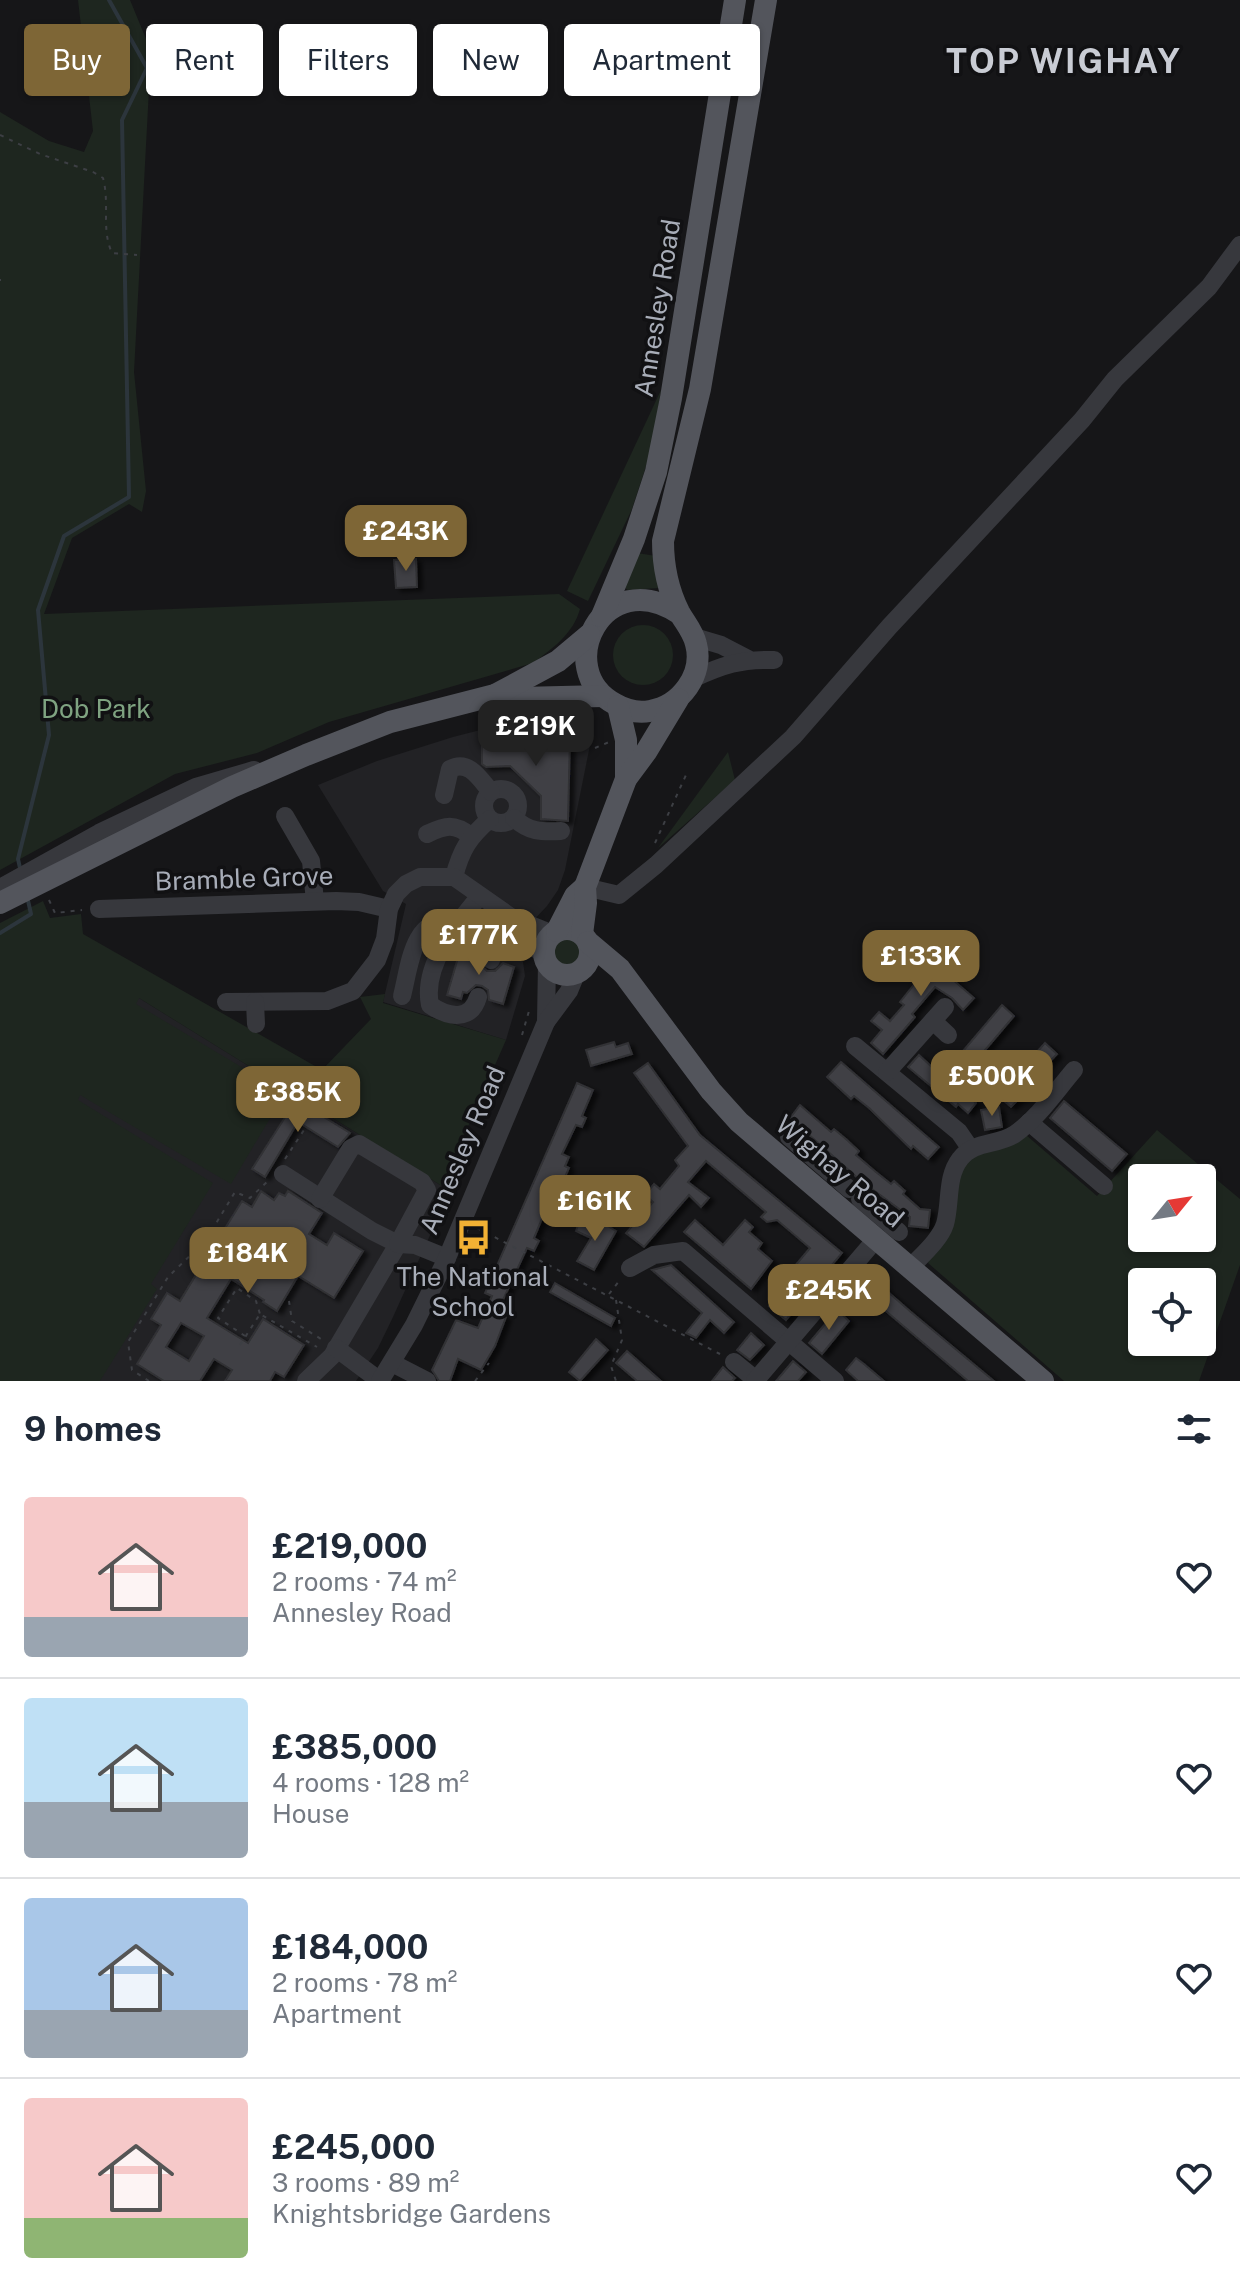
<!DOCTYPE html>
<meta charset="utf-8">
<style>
body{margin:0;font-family:"Public Sans",sans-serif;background:#f6f6f7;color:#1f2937;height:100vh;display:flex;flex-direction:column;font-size:30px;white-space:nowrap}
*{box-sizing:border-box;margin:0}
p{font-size:26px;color:#747a83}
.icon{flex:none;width:44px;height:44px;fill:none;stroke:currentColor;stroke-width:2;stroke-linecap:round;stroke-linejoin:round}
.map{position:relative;height:1381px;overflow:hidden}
.sheet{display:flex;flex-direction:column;background:#fff;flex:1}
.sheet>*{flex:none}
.hud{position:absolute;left:24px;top:24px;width:800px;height:72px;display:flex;gap:16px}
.needle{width:52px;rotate:60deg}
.buttons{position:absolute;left:1128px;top:1164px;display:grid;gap:16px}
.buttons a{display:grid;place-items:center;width:88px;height:88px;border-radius:8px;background:#fff;box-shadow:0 2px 6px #0004;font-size:40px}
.price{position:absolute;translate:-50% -68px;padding:0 18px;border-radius:16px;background:#7e6636;color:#fff;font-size:26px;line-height:52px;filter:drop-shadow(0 2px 4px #0008)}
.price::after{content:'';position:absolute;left:50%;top:48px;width:24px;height:18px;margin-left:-12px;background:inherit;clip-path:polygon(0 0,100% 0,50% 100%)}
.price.on{background:#222;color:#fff}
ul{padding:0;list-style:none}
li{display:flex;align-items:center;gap:24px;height:200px;padding:0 24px}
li+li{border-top:2px solid #e0e1e3}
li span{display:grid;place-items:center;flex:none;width:224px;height:160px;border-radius:8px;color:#555}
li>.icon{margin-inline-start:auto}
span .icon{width:96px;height:96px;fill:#fffc;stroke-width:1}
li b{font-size:34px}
h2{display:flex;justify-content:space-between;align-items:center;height:96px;padding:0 24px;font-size:34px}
.pill{padding:0 28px;border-radius:8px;background:#fff;box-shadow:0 2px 6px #0004;font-size:28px;line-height:72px}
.pill.on{background:#7e6636;color:#fff}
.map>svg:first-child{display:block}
.built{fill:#222225}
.green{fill:#1e261f;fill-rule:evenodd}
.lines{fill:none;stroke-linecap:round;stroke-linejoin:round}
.stream{stroke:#2c353c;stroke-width:4}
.building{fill:#404145;stroke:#303034;stroke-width:2;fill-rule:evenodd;filter:url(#shadow)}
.path{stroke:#3d3f44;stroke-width:2;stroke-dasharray:4 6;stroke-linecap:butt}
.minor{stroke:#37383d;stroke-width:18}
.major{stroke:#53555c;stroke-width:22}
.labels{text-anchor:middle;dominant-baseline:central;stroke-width:7;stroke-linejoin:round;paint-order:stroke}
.street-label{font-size:26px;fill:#a8adb8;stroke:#111113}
.park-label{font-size:26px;fill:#7fa381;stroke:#111113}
.poi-label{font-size:26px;fill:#a8adb8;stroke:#111113}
.district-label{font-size:34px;font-weight:bold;letter-spacing:2px;fill:#c9ccd4;stroke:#111113}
</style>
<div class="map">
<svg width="1240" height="1381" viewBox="0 0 1240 1381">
<defs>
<filter id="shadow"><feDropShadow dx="5" dy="3" stdDeviation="2" flood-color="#0009"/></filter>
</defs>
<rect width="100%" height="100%" fill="#161618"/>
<g class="built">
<polygon points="564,718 590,745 565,870 558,890 547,906 510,945 523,962 525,976 506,1040 383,1002 406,904 383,891 318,785 377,761 453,737 492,727"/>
<polygon points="0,953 139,998 450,1191 393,1317 378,1348 356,1381 46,1381"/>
</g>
<g class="green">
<path d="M78,0h52l21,51 -17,321 12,119 -4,21 -13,-8 -57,34 -28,76 515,-20 21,15c-7,25 -27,39 -47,54l-204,59 -72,31 -82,21 -175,96v-758l49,29 35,11 9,-21z"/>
<polygon points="661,390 651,451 632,509 588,601 567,591"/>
<polygon points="637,553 656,556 659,588 628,590 625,588"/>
<circle cx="643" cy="655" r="30"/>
<polygon points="728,752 735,780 658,848"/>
<polygon points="43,901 50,918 81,914 83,934 322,1070 371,1019 360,997 385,994 383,1003 506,1040 442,1186 139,998 136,1004 285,1093 231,1184 80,1095 78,1100 213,1183 151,1284 157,1289 100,1381 0,1381 0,923"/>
<circle cx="567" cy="952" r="16"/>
<path d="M1157,1130l83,69v66l-41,116h-135l-136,-118 30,-89 14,-17 54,-22 71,61zM1142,1178h60v60h-60zM1142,1282h60v60h-60z"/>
</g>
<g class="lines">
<g class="stream">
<polyline points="20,868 18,859 49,735 38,610 64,536 129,497 122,120 147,68 109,0"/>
<polyline points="0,933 31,914 27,896"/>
</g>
</g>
<g class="building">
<polygon points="416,559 417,587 396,588 394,560"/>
<polygon points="482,737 570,737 568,821 541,819 541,796 510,766 486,767 482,764"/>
<polygon points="462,944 475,948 473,954 480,956 480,964 487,971 495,971 503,963 514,967 503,1004 489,1000 488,990 482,986 476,985 467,993 463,992 461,999 447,995"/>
<polygon points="945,948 957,959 945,973 974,998 963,1010 952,998 935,987 912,1014 915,1017 883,1054 871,1043 882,1030 871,1021 879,1012 890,1021 904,1005 900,1002 924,972 914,963 922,954 933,963"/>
<polygon points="1002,1005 1014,1016 975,1062 963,1051"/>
<polygon points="614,1042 616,1047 628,1043 632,1054 591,1066 586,1050"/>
<polygon points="1045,1043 1057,1054 1029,1084 1031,1087 1011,1107 1003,1100 1003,1096 1020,1075 1018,1073"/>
<polygon points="919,1055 931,1066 933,1064 976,1103 968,1113 958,1104 956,1107 908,1067"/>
<polygon points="841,1062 939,1147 928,1159 913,1146 911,1149 869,1108 854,1096 851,1099 827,1077"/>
<polygon points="648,1063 700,1135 842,1253 786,1320 769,1306 798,1272 793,1268 810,1248 777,1220 767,1222 761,1217 766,1212 706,1161 688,1182 709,1198 701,1207 689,1195 644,1247 626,1233 653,1202 645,1195 654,1184 660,1189 679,1166 675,1160 688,1146 634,1073"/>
<polygon points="577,1083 593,1090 582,1116 586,1118 582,1127 576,1125 562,1154 569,1157 565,1166 569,1168 556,1197 560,1199 556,1208 548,1204 534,1238 539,1241 534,1251 527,1248 497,1313 506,1317 495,1346 481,1370 458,1359 450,1381 439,1381 432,1370 456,1320 478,1328 492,1296 485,1293"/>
<polygon points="296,1100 350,1133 338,1147 298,1122 265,1177 252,1169"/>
<polygon points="1064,1101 1127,1154 1112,1171 1050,1118"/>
<polygon points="800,1105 831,1132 834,1129 846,1139 859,1151 856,1155 876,1172 891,1184 894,1181 905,1191 903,1194 920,1209 930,1210 928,1228 909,1226 910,1217 861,1181 790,1118"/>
<polygon points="999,1107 1002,1127 985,1130 981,1110"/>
<path d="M261,1191l13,9 5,-7 6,3 3,-5 34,22 -13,21 18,11 7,-12 29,18 -29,47 -36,-22 -21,35 -14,-9 1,-2 -33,-21 -24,39 41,25 15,-24 41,26 -20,32 -9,-5 -5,9h-45l7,-11 -18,-11 -14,22h-36l-27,-17 24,-39 -10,-6 16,-26 13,8 20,-33 -6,-4 6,-10 6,4 7,-11 41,25 10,-17 -40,-25 18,-29 10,6zM181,1323l23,13 -15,25 -23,-14z"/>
<polygon points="695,1220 723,1245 745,1220 753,1227 749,1232 762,1243 758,1249 772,1261 751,1289 684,1232"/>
<polygon points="579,1222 597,1229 601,1222 616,1231 594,1270 577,1261 591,1238 576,1231"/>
<polygon points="671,1265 734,1322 724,1333 710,1320 696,1338 686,1333 702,1313 652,1270"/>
<polygon points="864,1271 911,1312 994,1381 968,1381 874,1301 857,1287 860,1283 857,1280"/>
<polygon points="555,1283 615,1318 611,1326 550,1292"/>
<polygon points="837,1310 849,1321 822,1354 809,1343"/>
<polygon points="751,1333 764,1345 750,1360 737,1350"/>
<polygon points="596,1339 608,1350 580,1381 569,1372"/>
<polygon points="627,1351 635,1358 661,1381 637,1381 616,1363"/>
<polygon points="856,1358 864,1364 884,1381 858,1381 846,1370"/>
<polygon points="793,1361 806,1372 798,1381 776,1381"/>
<polygon points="723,1367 735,1378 732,1381 712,1381"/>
</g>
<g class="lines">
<g class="path">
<path d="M0,135l40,19 53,18 10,6c7,26 -2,51 9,75l25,2"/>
<polyline points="0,280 1,280"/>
<polyline points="595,748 609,742"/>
<polyline points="655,843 686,775"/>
<polyline points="49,900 55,913 82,910"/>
<polyline points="522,1035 529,1011"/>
<polyline points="285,1159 304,1130"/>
<polyline points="477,1228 720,1354"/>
<polyline points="248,1266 212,1230 235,1192 250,1198 269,1180"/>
<polyline points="609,1294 620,1280"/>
<polyline points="616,1300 622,1340 611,1366 616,1381"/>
<polyline points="289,1301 292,1321 321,1339"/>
<polyline points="245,1336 218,1318 237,1288 256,1301 260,1314"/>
<polyline points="240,1345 260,1314 317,1347"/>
<polyline points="149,1381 132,1370 128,1342 168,1277 204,1242 212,1230"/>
<polyline points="475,1381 489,1363"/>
</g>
<g class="minor">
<polyline points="694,637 721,645 748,659"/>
<path d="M692,679c31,-14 48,-20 82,-19"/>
<circle cx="501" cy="806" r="17"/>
<path d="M444,795l6,-26c19,-10 30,10 41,23"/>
<polyline points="285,816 311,861 315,901"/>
<path d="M514,818c15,14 27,14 47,13"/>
<path d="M427,834c19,-9 27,-11 44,2"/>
<path d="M454,877c7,-27 15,-40 36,-58"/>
<polyline points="585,887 619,895 656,865 793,737 889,627 1082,420 1115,379 1209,287 1240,245"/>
<polyline points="0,888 99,833 196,787 254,770"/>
<polyline points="99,909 336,901 359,902 389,909"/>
<polyline points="511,917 526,941 544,955"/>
<path d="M402,996c8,-31 10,-77 49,-76 16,1 29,5 42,14l2,10 -4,16"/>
<path d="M478,997c-7,24 -29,21 -48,8 -8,-39 26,-81 50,-109"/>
<polyline points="226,1002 327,1001 353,991 377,960 385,939 389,909 396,894 406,884 420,877 454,877 511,917 553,934"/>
<polyline points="255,1002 256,1024"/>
<polyline points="933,1021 948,1035"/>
<polyline points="546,1022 547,963"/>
<polyline points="855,1046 959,1132 970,1148"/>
<polyline points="887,1072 945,1007"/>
<polyline points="1029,1122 1104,1186"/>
<polyline points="789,1137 849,1189"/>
<polyline points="283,1174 372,1231 398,1244 332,1356 306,1381"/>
<polyline points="320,1199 351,1148 359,1144 422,1182 427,1190 398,1244 415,1245 447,1258"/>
<polyline points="860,1199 899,1232"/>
<polyline points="630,1268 654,1255 683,1251 835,1381"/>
<path d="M910,1268c11,-12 30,-28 35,-44 6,-21 1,-47 15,-65 14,-19 37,-13 55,-25 23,-16 41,-43 59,-64"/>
<polyline points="336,1348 380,1381"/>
<polyline points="734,1362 756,1380"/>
<polyline points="392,1363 427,1381"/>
<polyline points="380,1381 414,1325 447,1258 546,1022 569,991 576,974"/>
<polyline points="755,1381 876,1239"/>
</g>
<g class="major">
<path d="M680,614c-77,-52 -129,56 -65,90 10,6 23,9 35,7 31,-5 54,-37 46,-67 -3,-13 -11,-21 -17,-32 -11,-22 -16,-46 -16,-71l37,-152 66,-389"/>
<polyline points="602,616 634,539 656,472 671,398 735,0"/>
<polyline points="495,695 520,698 603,696"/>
<polyline points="618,706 626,740 626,779"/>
<polyline points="0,903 232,787 306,755 390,722 495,695 558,661 589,635"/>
<circle cx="567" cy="952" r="23"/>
<polyline points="557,931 575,896 585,887"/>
<polyline points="582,934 586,903 585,887 626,779 646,752 678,699"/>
<polyline points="588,942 620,969 711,1091 739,1122 1043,1381"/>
</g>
</g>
<defs>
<symbol id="bus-bare" viewBox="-9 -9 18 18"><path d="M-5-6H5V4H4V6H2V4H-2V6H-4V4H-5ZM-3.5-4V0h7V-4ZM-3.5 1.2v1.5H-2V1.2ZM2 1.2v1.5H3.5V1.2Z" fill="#f2b134" stroke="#111113" stroke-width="2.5" paint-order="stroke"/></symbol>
</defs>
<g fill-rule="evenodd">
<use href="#bus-bare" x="448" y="1212" width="51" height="51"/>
</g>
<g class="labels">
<g class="street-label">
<text transform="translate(657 308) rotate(-81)">Annesley Road</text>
<text transform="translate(244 878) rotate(-2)">Bramble Grove</text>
<text transform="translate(462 1150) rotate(-67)">Annesley Road</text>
<text transform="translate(840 1171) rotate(40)">Wighay Road</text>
</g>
<g class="park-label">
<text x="96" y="708">Dob Park</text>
</g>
<g class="poi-label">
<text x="473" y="1276">The National<tspan x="473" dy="30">School</tspan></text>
</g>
<g class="district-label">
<text x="1064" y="61">TOP WIGHAY</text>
</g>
</g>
</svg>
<div class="buttons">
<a><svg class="needle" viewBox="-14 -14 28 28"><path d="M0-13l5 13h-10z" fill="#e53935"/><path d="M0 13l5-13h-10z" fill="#747a83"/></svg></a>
<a><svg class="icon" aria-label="locate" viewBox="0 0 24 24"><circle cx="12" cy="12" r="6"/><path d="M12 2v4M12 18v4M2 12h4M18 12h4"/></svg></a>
</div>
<b class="price" style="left:406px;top:573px">£243K</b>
<b class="price on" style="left:536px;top:768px">£219K</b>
<b class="price" style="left:479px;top:977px">£177K</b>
<b class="price" style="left:921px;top:998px">£133K</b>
<b class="price" style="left:992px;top:1118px">£500K</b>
<b class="price" style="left:298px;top:1134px">£385K</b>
<b class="price" style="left:595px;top:1243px">£161K</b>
<b class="price" style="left:248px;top:1295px">£184K</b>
<b class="price" style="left:829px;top:1332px">£245K</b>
<div class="hud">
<a class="pill on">Buy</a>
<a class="pill">Rent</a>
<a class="pill">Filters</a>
<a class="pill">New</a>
<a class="pill">Apartment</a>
</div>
</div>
<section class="sheet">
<h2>9 homes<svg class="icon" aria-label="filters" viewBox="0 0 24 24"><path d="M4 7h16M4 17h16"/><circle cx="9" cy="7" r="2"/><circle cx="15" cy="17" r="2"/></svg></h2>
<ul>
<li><span style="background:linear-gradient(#f6c9c9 75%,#9aa5b1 0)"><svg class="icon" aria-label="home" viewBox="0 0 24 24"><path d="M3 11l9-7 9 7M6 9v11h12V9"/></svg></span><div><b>£219,000</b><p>2 rooms · 74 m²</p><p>Annesley Road</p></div><svg class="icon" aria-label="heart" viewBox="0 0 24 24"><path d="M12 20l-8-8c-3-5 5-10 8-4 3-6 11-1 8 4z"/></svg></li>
<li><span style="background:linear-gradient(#bfe0f5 65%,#9aa5b1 0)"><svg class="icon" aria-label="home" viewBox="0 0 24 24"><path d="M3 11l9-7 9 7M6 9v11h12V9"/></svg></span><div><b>£385,000</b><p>4 rooms · 128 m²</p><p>House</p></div><svg class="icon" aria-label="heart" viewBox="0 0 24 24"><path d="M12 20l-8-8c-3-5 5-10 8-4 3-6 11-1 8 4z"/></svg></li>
<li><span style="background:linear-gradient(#a9c7e8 70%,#9aa5b1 0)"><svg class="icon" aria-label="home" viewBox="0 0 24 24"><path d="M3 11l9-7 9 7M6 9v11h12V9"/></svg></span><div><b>£184,000</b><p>2 rooms · 78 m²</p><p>Apartment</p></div><svg class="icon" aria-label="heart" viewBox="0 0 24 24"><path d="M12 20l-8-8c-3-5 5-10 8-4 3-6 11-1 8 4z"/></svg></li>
<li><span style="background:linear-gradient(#f6c9c9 75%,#8fb573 0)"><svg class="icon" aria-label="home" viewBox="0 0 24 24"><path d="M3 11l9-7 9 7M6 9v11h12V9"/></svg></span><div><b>£245,000</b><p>3 rooms · 89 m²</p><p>Knightsbridge Gardens</p></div><svg class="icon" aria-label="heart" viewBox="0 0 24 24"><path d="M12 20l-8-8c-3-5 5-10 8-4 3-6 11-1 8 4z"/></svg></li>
</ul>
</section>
